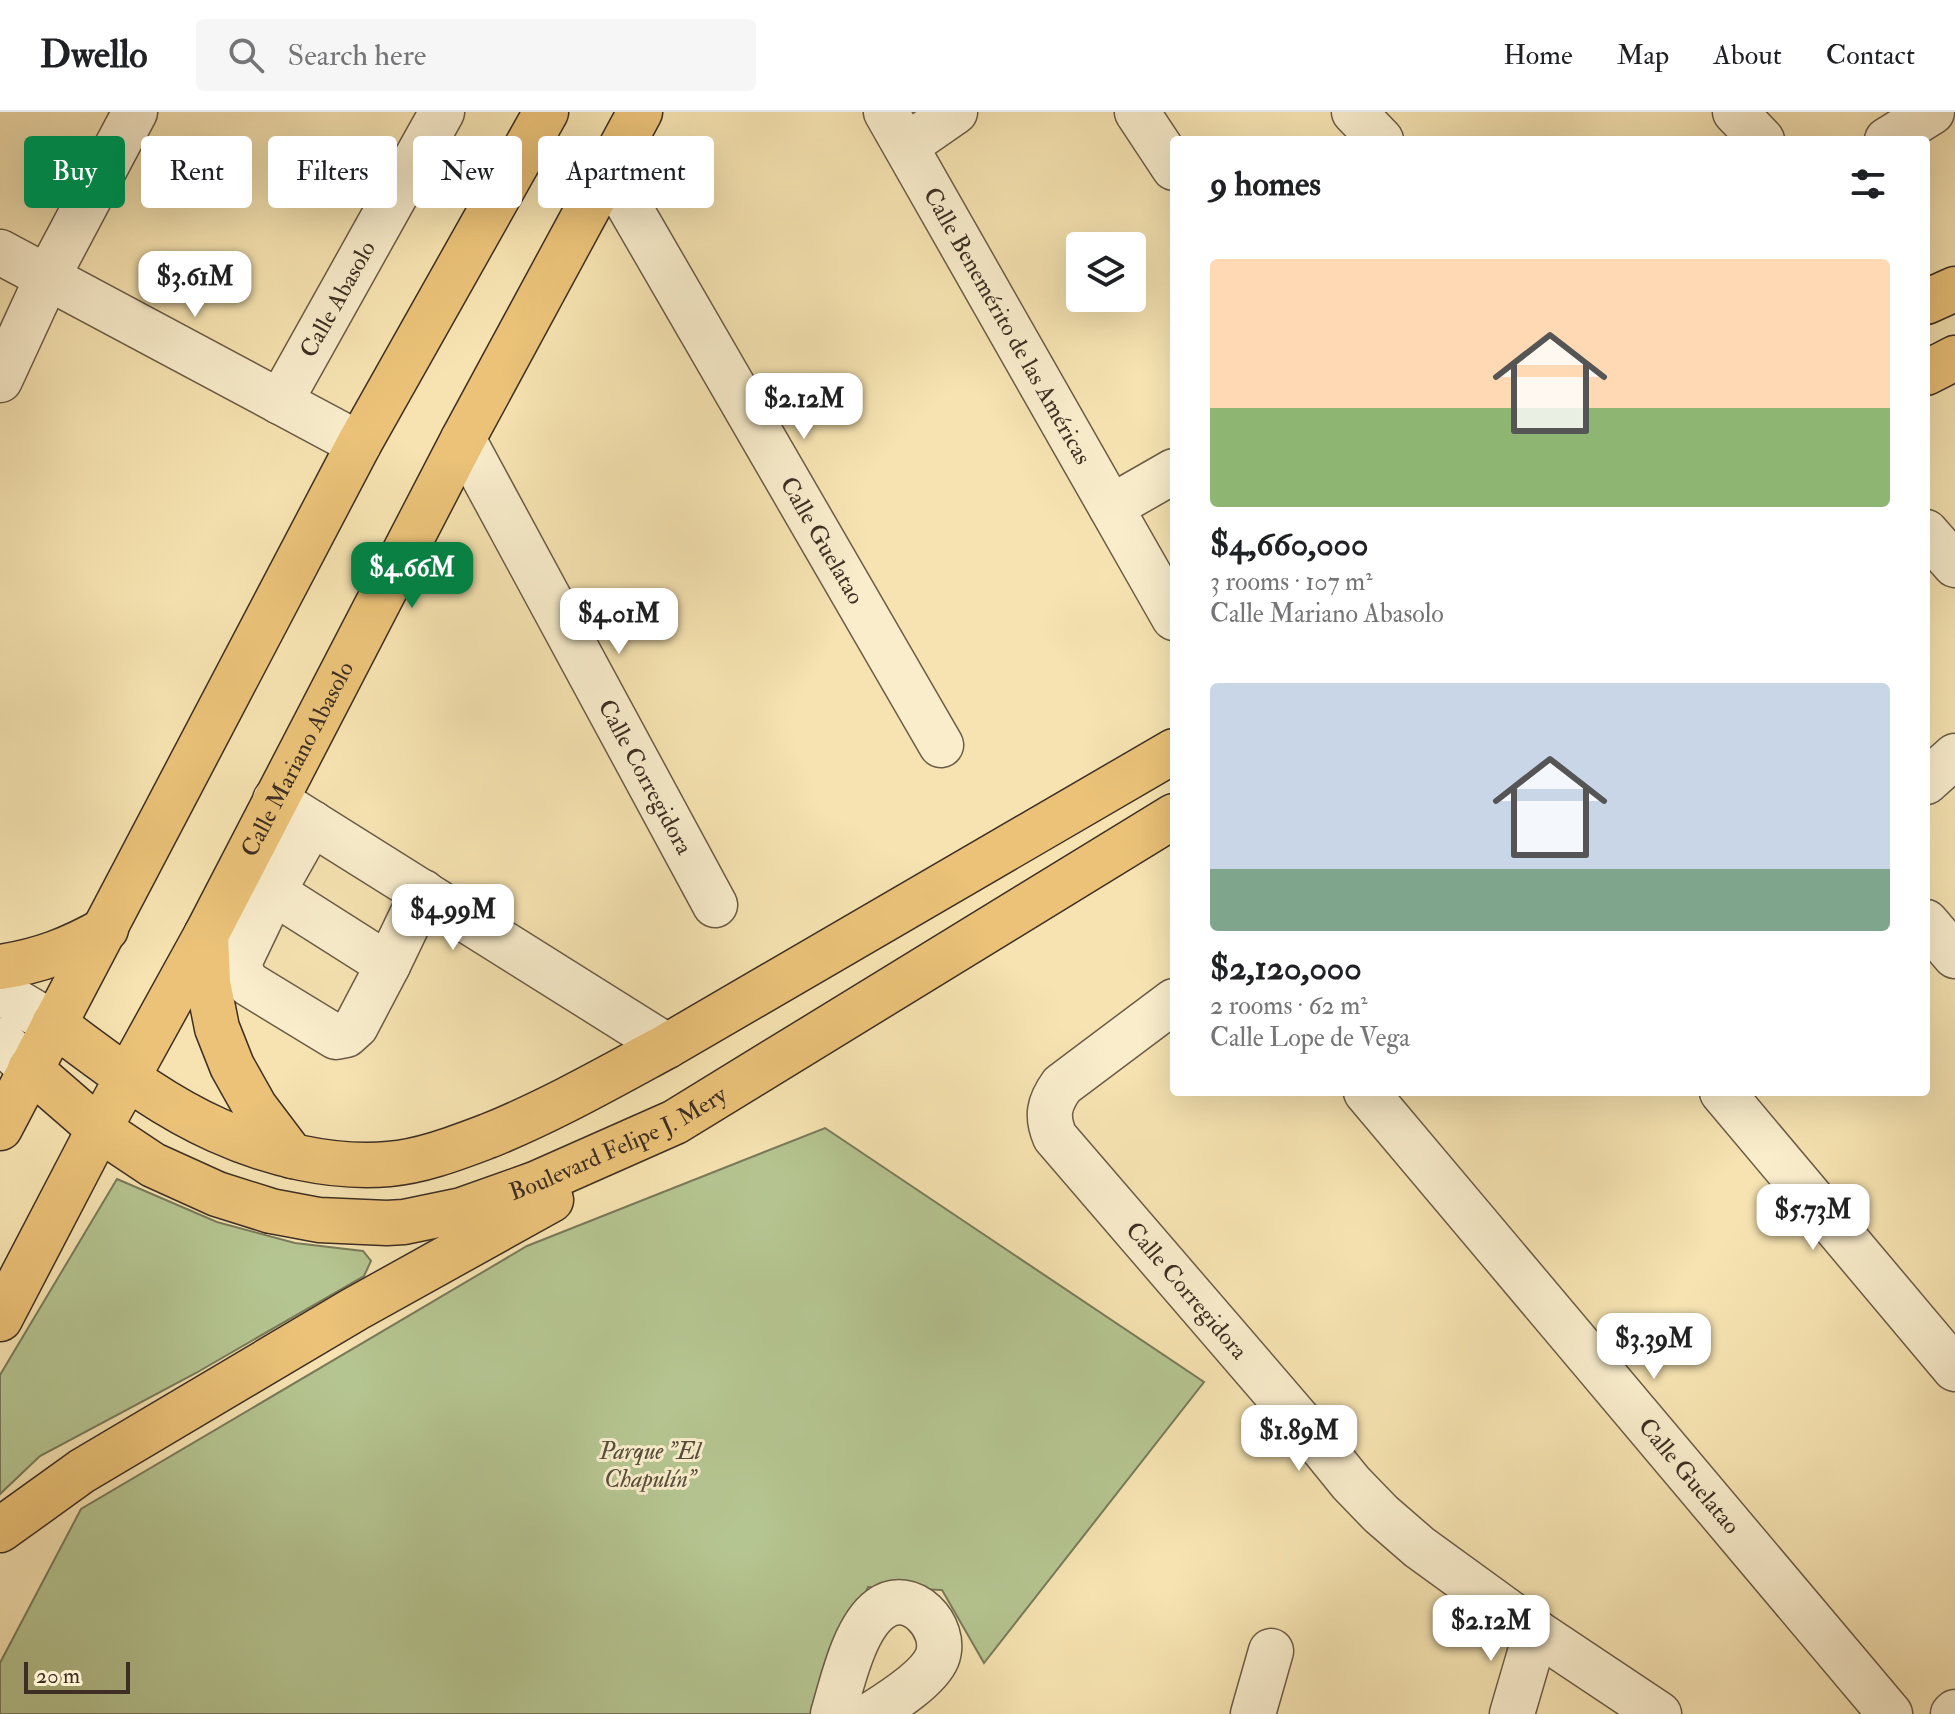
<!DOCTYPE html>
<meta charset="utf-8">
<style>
body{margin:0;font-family:"IM FELL Double Pica",serif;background:#f6f6f6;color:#202124;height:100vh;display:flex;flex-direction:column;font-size:30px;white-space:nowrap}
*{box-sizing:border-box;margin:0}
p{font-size:26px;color:#757577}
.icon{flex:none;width:44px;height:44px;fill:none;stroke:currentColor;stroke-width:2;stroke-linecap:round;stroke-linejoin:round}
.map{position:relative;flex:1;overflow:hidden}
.drawer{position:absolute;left:1170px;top:24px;width:760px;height:960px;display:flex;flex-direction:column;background:#fff;border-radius:8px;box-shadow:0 8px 32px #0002}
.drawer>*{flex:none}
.hud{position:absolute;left:24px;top:24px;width:760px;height:72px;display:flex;gap:16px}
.fabs{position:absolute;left:1066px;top:120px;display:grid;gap:16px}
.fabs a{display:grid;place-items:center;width:80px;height:80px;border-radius:8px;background:#fff;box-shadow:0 8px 32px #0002;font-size:40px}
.scale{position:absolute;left:24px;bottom:20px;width:106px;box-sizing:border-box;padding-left:8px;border:4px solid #3d2f24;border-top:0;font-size:22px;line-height:28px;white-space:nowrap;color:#3d2f24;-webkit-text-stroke:6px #f9edcc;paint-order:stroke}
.price{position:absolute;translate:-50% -68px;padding:0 18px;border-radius:16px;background:#fff;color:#222;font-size:26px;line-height:52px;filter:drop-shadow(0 2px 4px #0008)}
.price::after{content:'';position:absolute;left:50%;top:48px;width:24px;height:18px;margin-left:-12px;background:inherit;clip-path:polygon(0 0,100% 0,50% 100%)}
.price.current{background:#0b8043;color:#fff}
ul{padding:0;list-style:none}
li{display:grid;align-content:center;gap:16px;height:424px;padding:0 40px}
li span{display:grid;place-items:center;height:248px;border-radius:8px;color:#555}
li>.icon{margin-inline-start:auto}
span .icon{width:144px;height:144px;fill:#fffc;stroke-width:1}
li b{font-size:34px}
h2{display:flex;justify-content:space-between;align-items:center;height:96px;padding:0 40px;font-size:34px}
.pill{padding:0 28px;border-radius:8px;background:#fff;box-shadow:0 8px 32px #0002;font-size:28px;line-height:72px}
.pill.current{background:#0b8043;color:#fff}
header{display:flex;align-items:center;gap:48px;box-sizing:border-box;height:112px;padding:0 40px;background:#fff;border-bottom:2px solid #e0e0e0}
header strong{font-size:38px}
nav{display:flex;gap:44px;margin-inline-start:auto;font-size:28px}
.search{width:560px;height:72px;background:#f6f6f6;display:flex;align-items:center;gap:20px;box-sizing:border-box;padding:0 28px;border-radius:8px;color:#757577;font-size:30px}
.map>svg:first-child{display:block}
.green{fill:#b5c591;stroke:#797a5a;stroke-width:2}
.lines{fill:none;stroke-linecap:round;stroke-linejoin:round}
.minor-casing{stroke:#6b5c47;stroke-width:47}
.major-casing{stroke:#3d2f24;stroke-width:47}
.minor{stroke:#f9edcc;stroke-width:44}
.major{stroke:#ebc278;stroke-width:44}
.labels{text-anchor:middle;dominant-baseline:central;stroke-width:6;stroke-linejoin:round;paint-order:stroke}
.street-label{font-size:24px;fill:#3d2f24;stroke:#f9edcc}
.park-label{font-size:24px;font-style:italic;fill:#554d3a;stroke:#f9edcc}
</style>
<header>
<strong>Dwello</strong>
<div class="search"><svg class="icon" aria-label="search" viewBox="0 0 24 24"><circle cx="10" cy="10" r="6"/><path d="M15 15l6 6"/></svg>Search here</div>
<nav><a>Home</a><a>Map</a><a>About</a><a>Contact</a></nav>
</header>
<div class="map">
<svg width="1955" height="1602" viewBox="0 0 1955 1602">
<rect width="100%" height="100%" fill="#f6e3b1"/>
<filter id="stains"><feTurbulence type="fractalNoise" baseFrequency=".0025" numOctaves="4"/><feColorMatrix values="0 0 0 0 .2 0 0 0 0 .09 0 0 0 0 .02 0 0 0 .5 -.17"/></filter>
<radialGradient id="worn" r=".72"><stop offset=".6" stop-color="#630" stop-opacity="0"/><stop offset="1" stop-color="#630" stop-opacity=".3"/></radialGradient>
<g class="green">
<polygon points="825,1016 1204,1270 984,1551 942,1478 868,1475 812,1602 0,1602 0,1551 81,1397 527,1134"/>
<polygon points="117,1067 217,1110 295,1131 363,1139 371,1149 364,1164 196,1261 40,1344 0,1382 0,1263"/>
</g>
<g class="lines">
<defs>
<g id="minor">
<path id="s1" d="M886,0l288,506"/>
<polyline points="1137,0 1174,56"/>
<polyline points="1354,0 1381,28"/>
<polyline points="1735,0 1762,28"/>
<polyline points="1887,28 1932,0"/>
<polyline points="906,34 955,0"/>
<path id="s2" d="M608,58l333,575"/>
<polyline points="0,140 359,332"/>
<polyline points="0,268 47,166 135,0"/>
<path id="s3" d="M280,290l162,-290"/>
<path id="s4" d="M463,327l252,466"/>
<polyline points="1111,395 1174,359"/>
<polyline points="1926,420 1955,453"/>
<polyline points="1926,670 1955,644"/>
<polyline points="275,688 667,934"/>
<polyline points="312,711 273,780 240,849 242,863 249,872 336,925 346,923 356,914 388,853 423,780"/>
<polyline points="248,764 388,853"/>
<polyline points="1926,810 1955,844"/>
<polyline points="0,880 54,912"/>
<path id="s5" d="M1174,889l-112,84c-13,18 -16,31 -7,52l266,309 30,37 30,31 38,33 117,85 123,82"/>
<polyline points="0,928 30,957"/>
<path id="s6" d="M1366,980l524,622"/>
<polyline points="1722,980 1955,1257"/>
<path d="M833,1602c9,-30 21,-86 47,-105 30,-23 69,18 57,49 -9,21 -46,44 -65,56"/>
<polyline points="1253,1602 1271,1539"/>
<polyline points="1512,1602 1536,1520"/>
<polyline points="1953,1602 1955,1600"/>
</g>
<g id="major">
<polyline points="1926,190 1955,177"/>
<polyline points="1926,261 1955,246"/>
<polyline points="206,823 208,871 217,916 232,954 255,995 292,1044"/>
<path d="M0,855c40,-6 71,-18 106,-38"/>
<path d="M54,912c52,38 104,80 163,106 53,24 114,39 172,34 34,-3 67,-16 99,-28 62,-25 120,-58 179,-90l507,-295"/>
<path id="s7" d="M30,957l69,60 54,36 64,29 54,17 48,9 68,3 17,-1 58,-12 73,-26 140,-62 499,-306"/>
<polyline points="0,1016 359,332 546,0"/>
<path id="s8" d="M0,1207l99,-190 107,-194 257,-496 177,-327"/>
<polyline points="0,1418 82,1359 355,1197 551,1088"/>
</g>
</defs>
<use href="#minor" class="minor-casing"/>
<use href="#major" class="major-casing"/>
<use href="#minor" class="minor"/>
<use href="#major" class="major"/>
</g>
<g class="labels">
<g class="street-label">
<text stroke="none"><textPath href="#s3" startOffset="118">Calle Abasolo</textPath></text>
<text stroke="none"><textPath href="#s1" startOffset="246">Calle Benemérito de las Américas</textPath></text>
<text stroke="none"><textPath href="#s2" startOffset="428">Calle Guelatao</textPath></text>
<text stroke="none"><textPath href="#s8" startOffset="634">Calle Mariano Abasolo</textPath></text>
<text stroke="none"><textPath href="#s4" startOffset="384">Calle Corregidora</textPath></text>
<text stroke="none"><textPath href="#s7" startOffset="646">Boulevard Felipe J. Mery</textPath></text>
<text stroke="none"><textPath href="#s5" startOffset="398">Calle Corregidora</textPath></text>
<text stroke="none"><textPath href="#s6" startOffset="502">Calle Guelatao</textPath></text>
</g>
<g class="park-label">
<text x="650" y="1339">Parque "El<tspan x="650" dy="28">Chapulín"</tspan></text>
</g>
</g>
<rect width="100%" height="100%" filter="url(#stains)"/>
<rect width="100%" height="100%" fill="url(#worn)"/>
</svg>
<div class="fabs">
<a><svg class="icon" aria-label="layers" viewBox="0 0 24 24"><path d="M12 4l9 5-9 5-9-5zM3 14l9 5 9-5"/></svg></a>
</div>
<div class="scale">20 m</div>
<b class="price" style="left:195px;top:207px">$3.61M</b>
<b class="price" style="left:804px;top:329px">$2.12M</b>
<b class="price current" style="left:412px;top:498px">$4.66M</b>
<b class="price" style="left:619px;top:544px">$4.01M</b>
<b class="price" style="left:453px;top:840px">$4.99M</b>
<b class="price" style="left:1813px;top:1140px">$5.73M</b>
<b class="price" style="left:1654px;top:1269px">$3.39M</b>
<b class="price" style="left:1299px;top:1361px">$1.89M</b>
<b class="price" style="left:1491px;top:1551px">$2.12M</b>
<div class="hud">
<a class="pill current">Buy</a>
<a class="pill">Rent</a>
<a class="pill">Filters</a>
<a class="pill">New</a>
<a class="pill">Apartment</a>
</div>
<section class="drawer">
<h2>9 homes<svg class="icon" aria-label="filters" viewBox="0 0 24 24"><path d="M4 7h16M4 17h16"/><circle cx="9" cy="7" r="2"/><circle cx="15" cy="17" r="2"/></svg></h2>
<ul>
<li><span style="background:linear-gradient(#ffd9b3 60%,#8fb573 0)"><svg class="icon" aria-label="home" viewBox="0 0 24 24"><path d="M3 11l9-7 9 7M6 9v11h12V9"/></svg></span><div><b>$4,660,000</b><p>3 rooms · 107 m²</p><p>Calle Mariano Abasolo</p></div></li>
<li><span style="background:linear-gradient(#c9d6e8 75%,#7fa58c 0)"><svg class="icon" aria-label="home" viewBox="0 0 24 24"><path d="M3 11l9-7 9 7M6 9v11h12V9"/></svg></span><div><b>$2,120,000</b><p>2 rooms · 62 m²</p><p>Calle Lope de Vega</p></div></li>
</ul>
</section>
</div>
